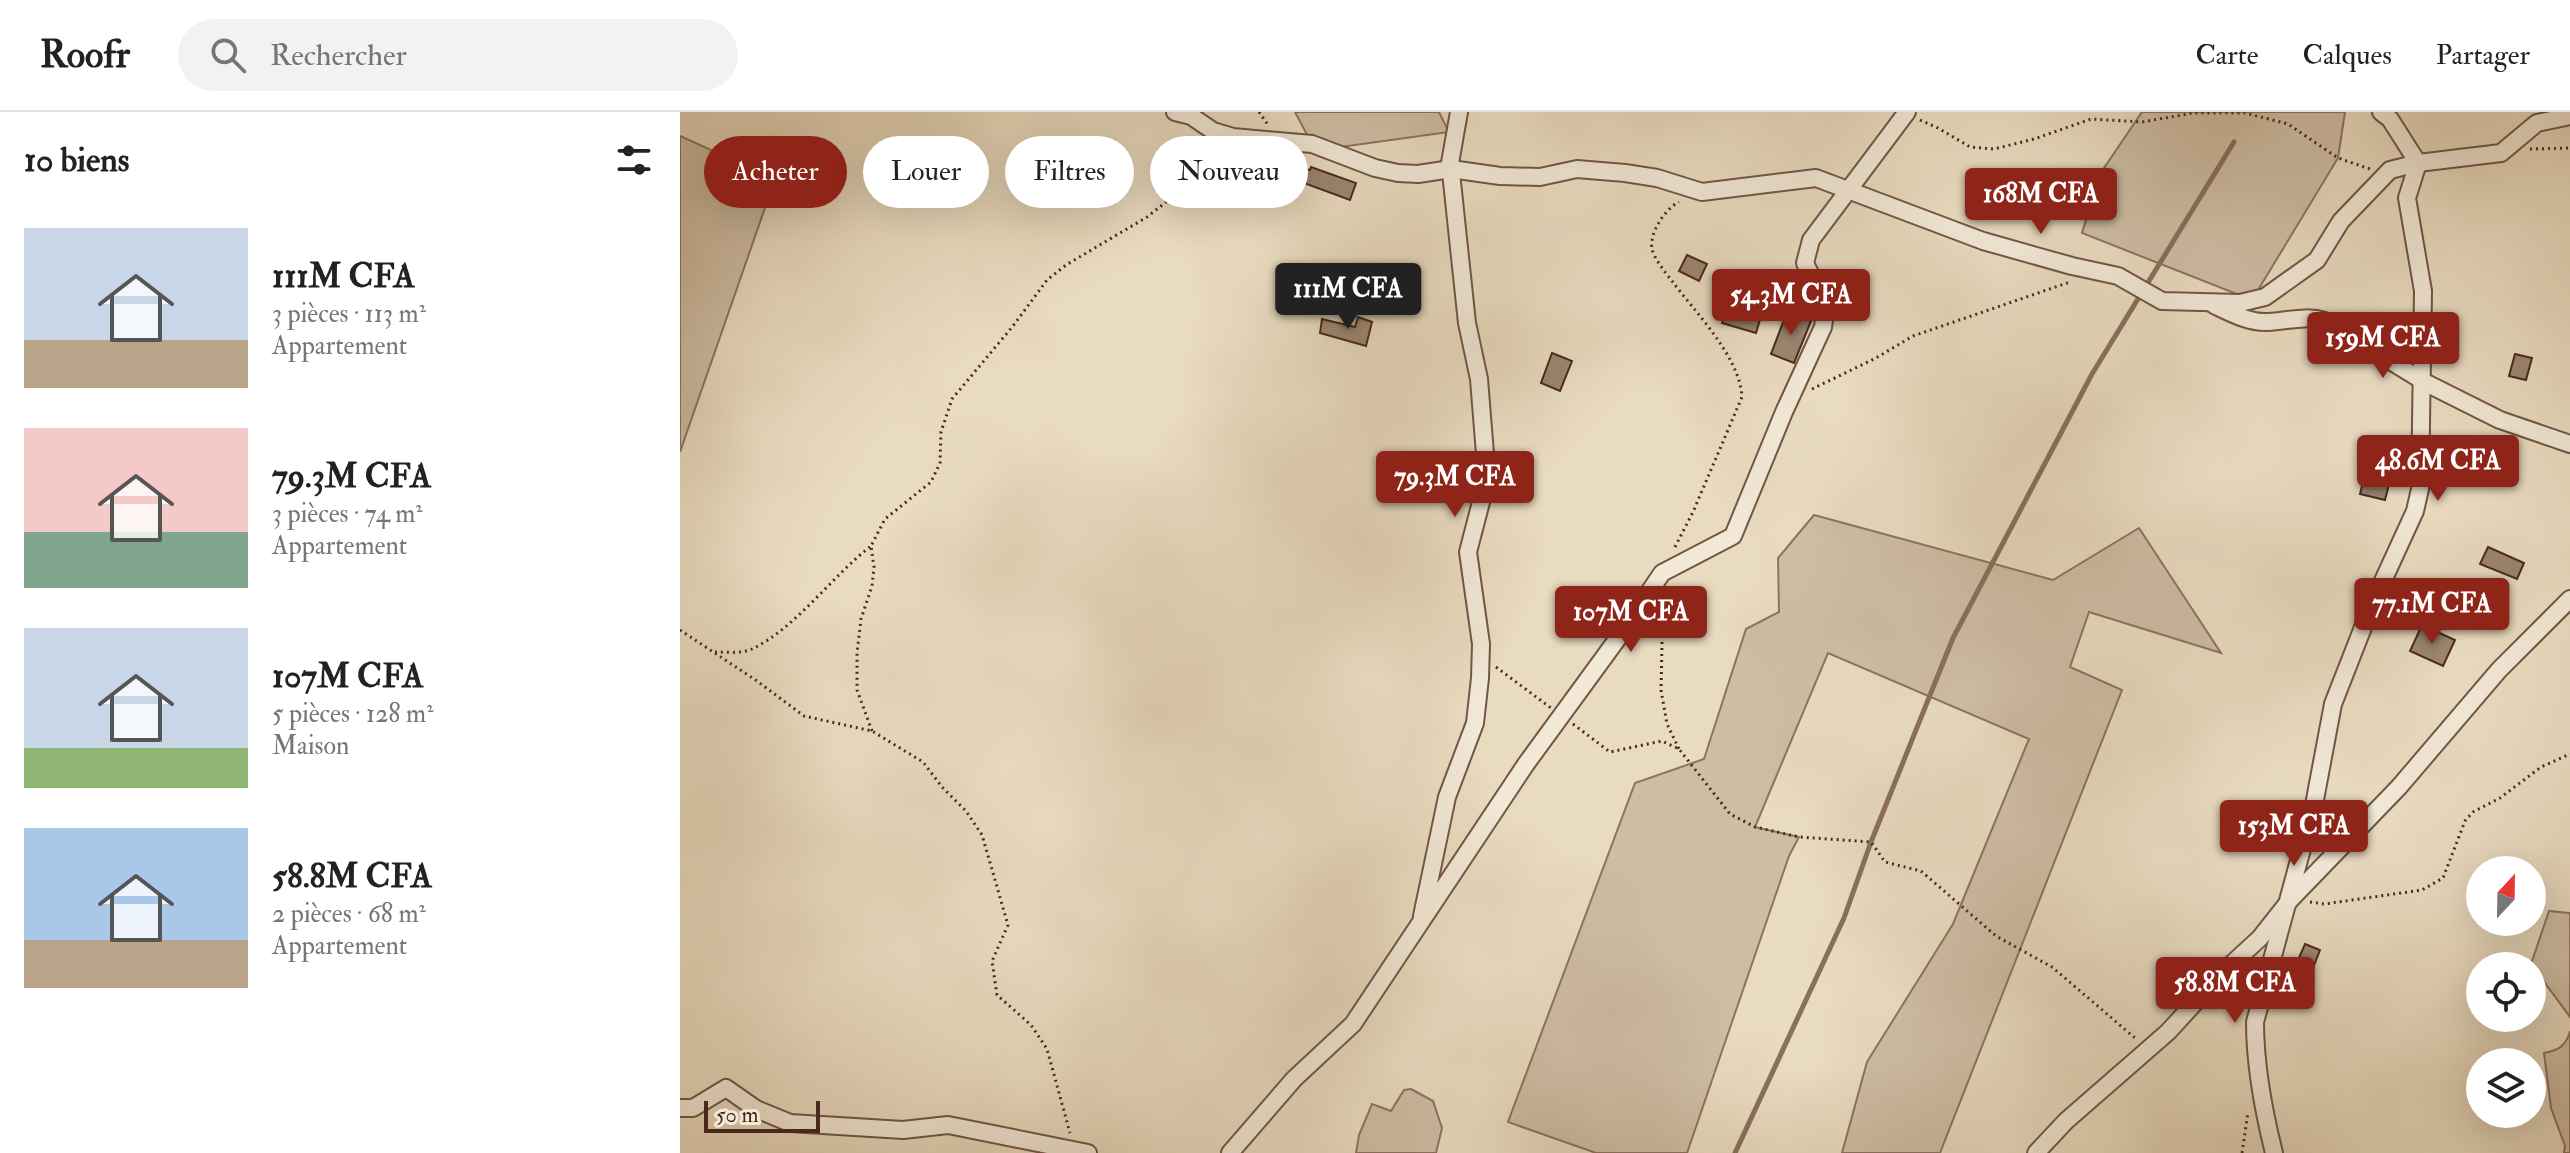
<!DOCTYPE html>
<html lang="fr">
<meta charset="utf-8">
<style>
body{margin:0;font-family:"IM FELL Double Pica",serif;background:#f2f2f2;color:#222;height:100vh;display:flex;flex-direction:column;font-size:30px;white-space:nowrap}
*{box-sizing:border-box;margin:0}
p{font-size:26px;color:#767676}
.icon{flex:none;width:44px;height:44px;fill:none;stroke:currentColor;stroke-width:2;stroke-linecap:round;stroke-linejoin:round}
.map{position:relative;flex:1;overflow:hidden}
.sheet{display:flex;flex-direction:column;background:#fff;width:680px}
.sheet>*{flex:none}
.banner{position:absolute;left:24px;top:24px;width:760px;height:72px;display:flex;gap:16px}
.needle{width:52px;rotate:22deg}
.tools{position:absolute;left:1786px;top:744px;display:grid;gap:16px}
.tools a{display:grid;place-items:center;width:80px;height:80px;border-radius:50%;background:#fff;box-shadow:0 8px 32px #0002;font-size:40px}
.scale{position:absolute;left:24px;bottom:20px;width:116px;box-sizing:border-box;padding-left:8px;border:4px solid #49291c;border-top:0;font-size:22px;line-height:28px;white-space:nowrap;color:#49291c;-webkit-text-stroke:6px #f1e8d6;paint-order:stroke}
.price{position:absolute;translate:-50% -68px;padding:0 18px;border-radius:8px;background:#8f2418;color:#fff;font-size:26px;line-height:52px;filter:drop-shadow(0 2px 4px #0008)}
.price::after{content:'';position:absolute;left:50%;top:48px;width:24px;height:18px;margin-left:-12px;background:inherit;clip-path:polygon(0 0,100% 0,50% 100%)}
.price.current{background:#222;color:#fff}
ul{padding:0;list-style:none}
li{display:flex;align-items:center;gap:24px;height:200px;padding:0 24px}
li span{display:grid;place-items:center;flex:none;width:224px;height:160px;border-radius:0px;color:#555}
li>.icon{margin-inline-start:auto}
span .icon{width:96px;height:96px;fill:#fffc;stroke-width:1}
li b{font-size:34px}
h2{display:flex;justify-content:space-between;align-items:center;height:96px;padding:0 24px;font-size:34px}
.chip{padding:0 28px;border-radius:36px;background:#fff;box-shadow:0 8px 32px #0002;font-size:28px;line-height:72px}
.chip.current{background:#8f2418;color:#fff}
header{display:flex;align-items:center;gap:48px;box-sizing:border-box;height:112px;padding:0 40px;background:#fff;border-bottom:2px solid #e0e0e0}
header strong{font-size:38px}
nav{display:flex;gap:44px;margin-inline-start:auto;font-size:28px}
.search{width:560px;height:72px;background:#f2f2f2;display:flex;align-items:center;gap:20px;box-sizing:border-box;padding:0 28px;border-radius:44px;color:#767676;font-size:30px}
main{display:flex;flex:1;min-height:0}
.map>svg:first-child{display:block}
.green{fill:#cebda4;stroke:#8c7360;stroke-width:2}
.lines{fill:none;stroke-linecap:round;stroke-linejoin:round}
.stream{stroke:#896f5d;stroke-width:5}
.building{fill:#9c8671;stroke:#49291c;stroke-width:2}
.street-casing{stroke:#715645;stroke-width:20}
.path{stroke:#49291c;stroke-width:3;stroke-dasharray:2 4;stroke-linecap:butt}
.street{stroke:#f1e8d6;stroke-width:16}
</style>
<header>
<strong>Roofr</strong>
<div class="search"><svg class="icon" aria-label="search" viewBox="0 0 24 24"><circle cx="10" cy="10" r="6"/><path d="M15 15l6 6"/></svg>Rechercher</div>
<nav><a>Carte</a><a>Calques</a><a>Partager</a></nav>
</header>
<main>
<section class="sheet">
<h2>10 biens<svg class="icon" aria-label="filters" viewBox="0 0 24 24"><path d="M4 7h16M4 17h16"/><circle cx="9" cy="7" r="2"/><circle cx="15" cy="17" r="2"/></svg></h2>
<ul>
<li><span style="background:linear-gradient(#c9d6e8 70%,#b9a48a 0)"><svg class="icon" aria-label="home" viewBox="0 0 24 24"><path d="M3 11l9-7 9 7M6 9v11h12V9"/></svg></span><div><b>111M CFA</b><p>3 pièces · 113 m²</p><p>Appartement</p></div></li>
<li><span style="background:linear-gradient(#f6c9c9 65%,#7fa58c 0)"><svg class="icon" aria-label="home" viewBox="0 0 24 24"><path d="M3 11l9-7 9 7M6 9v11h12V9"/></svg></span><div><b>79.3M CFA</b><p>3 pièces · 74 m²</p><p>Appartement</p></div></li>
<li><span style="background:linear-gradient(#c9d6e8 75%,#8fb573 0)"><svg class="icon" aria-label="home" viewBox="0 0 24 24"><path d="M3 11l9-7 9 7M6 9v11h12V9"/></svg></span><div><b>107M CFA</b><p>5 pièces · 128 m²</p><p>Maison</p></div></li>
<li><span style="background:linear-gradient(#a9c7e8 70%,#b9a48a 0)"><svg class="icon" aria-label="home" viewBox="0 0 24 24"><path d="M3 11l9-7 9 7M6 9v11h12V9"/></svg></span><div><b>58.8M CFA</b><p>2 pièces · 68 m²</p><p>Appartement</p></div></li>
</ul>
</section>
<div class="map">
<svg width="1890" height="1041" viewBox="0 0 1890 1041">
<rect width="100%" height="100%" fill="#e9dbc0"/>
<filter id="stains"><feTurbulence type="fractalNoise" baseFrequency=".0025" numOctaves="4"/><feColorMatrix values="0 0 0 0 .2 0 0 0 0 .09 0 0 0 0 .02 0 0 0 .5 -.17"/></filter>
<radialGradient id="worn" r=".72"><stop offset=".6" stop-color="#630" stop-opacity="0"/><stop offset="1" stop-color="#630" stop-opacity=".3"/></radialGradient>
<g class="green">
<polygon points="615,0 759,0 769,20 646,37 632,32"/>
<polygon points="1462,0 1665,0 1658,46 1572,188 1402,121 1420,62"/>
<polygon points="0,24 95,67 0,340"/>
<polygon points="1134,403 1373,468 1459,416 1541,541 1409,500 1390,555 1442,578 1260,1041 1162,1041 1187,950 1273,812 1349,627 1148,541 1075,715 1119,725 1109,744 1007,1041 916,1041 828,1010 955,671 1024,647 1066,517 1099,500 1098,446"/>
<polygon points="1869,799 1890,801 1890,905 1851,852"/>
<path d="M1890,919v122h-6l1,-7 -14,-38 -7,-55c14,-3 22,-6 26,-22z"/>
<polygon points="731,977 753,989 762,1016 756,1041 676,1041 679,1023 692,992 711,999 724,978"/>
</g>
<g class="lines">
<polyline class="stream" points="1055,1041 1164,806 1191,730 1273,526 1412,262 1554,30"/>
</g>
<g class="building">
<polygon points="542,37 586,45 583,65 538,57"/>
<polygon points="587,51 630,58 631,55 676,71 670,88 586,57"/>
<polygon points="1007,143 1027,152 1019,169 999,159"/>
<polygon points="1051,181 1085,191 1076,221 1042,211"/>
<polygon points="1107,200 1131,209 1114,251 1091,242"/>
<polygon points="678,205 692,210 686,234 640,221 642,207 675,215"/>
<polygon points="872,241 892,249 880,279 861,271"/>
<polygon points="1835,242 1852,246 1846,268 1829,264"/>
<polygon points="1684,366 1709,372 1705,388 1680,382"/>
<polygon points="1808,435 1844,451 1837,467 1800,452"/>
<polygon points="1742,513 1775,528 1763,554 1730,539"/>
<polygon points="1625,832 1640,838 1631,861 1615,855"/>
</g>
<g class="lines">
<defs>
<g id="street">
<polyline points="495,0 511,4 533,19 553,25 632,32 695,56 718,61 738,62 771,57 820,64 860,65 897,57 945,61 977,66 1022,80 1136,66 1303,129 1392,154 1438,164 1482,189 1560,191 1585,185 1637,148 1661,109 1710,58 1738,51 1821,41 1857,11 1890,4"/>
<path d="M1534,193c17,8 35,18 54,17 20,-1 37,-7 57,-1l103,63 72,36 70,24"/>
<polyline points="742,804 767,685 795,611 800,566 801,532 788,440 807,367 799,267 787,211 770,51 779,0"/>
<polyline points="0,996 13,996 46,976 76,997 110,1011 223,1018 268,1013 408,1041"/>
<polyline points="550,1041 614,967 673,912 846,652 941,522 982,461 1053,424 1104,300 1143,215 1146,195 1125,151 1131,128 1227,0"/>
<polyline points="1356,1041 1386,1009 1488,920 1542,861 1580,826 1610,788 1719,675 1819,558 1890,487"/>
<path d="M1594,1041c-11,-44 -19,-86 -19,-131l59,-217 19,-101 38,-97 44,-96 5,-22 3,-198 -16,-93 11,-35 -28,-44 -9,-7"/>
</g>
</defs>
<use href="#street" class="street-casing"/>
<g class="path">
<polyline points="579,0 588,13"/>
<polyline points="1240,8 1258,16 1290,35 1314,37 1354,27 1411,7 1462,10 1513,1 1565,1 1608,12 1658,46 1690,57"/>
<polyline points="1850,37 1890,36"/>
<polyline points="1132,277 1196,246 1233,224 1390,170"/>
<path d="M995,435l18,-35 49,-115c-2,-40 -47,-85 -70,-116 -7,-9 -17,-21 -20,-32 -3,-16 13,-40 27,-47"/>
<polyline points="983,488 981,578 987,612 999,637"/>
<polyline points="0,518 77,569 124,604 192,619 243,650 262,675 286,699 302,723 328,813 312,849 317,883 351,913 367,937 390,1021"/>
<path d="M35,540c12,0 26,2 37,-3 44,-21 80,-73 119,-103"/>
<polyline points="816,555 871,596"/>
<polyline points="893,612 930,640 982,629 999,637 1050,702 1075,715 1119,725 1191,730 1205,750 1241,759 1316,824 1372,855 1455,926"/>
<polyline points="192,619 177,578 177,541 181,507 192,474 194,455 191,434 205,407 251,370 260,351 261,320 272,287 333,214 367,168 386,153 467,105 495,83 520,28"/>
<polyline points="1630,790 1644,792 1742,778 1763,766 1785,709 1793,700 1820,686 1861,655 1890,642"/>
<polyline points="1562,1041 1568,1000"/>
</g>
<use href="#street" class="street"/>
</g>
<rect width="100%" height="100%" filter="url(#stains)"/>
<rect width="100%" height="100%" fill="url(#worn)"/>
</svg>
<div class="tools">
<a><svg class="needle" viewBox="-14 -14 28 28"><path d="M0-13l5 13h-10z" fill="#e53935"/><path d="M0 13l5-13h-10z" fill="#767676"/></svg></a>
<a><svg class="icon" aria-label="locate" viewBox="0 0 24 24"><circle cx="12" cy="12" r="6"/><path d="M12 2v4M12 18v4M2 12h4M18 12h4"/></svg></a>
<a><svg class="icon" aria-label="layers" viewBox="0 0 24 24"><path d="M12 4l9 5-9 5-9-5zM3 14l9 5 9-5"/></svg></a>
</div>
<div class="scale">50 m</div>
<b class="price" style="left:1361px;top:124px">168M CFA</b>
<b class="price current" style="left:668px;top:219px">111M CFA</b>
<b class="price" style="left:1111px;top:225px">54.3M CFA</b>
<b class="price" style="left:1703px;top:268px">159M CFA</b>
<b class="price" style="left:1758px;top:391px">48.6M CFA</b>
<b class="price" style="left:775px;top:407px">79.3M CFA</b>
<b class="price" style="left:1752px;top:534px">77.1M CFA</b>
<b class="price" style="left:951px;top:542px">107M CFA</b>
<b class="price" style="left:1614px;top:756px">153M CFA</b>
<b class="price" style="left:1555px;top:913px">58.8M CFA</b>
<div class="banner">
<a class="chip current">Acheter</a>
<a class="chip">Louer</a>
<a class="chip">Filtres</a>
<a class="chip">Nouveau</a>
</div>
</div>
</main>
